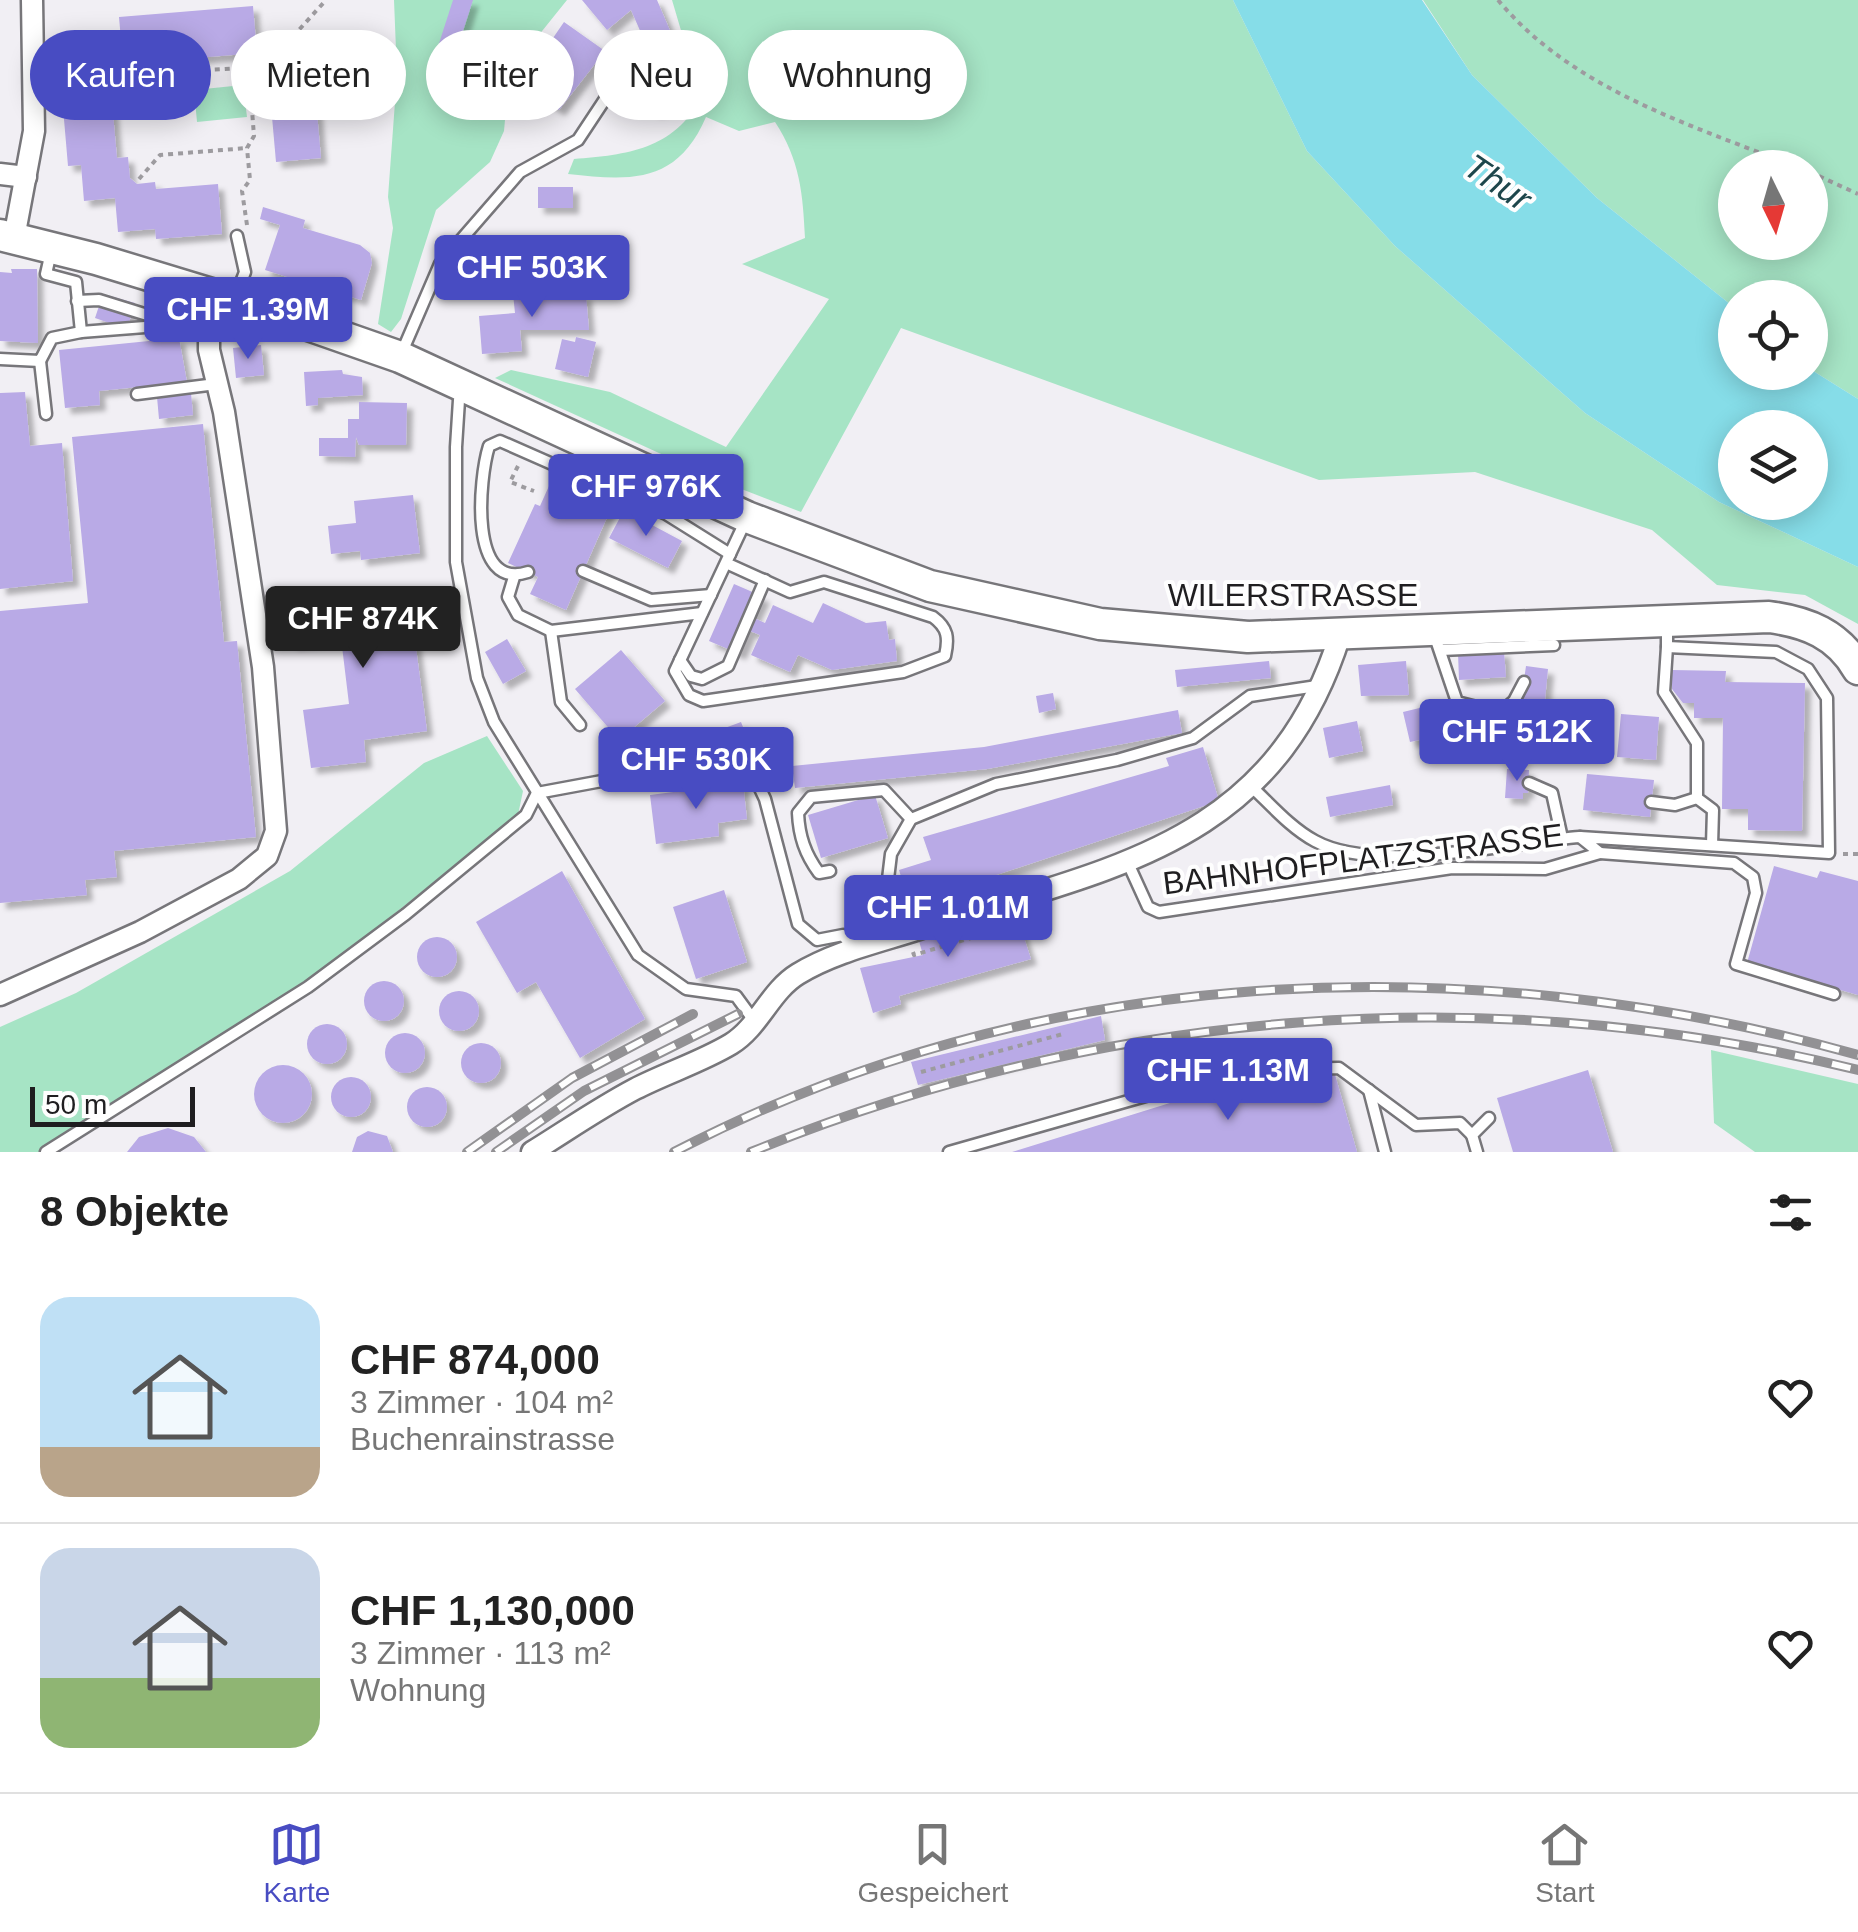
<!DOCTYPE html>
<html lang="de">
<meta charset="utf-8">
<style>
body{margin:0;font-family:Helvetica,sans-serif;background:#f2f2f2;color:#222;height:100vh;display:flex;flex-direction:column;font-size:38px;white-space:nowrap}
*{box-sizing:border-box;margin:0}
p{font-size:32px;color:#767676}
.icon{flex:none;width:55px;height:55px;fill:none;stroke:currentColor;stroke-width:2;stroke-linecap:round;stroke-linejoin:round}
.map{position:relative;height:1152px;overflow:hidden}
.details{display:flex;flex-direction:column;background:#fff;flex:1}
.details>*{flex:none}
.banner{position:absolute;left:30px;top:30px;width:1000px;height:90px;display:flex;gap:20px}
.needle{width:65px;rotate:175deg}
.fabs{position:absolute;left:1718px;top:150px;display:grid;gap:20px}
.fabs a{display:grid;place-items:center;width:110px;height:110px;border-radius:50%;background:#fff;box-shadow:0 5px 25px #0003;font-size:50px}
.scale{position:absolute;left:30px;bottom:25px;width:165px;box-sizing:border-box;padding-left:10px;border:5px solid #1f1e20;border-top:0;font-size:28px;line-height:35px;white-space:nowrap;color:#1f1e20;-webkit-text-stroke:8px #fefefe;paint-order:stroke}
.price{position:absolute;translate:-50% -85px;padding:0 22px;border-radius:10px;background:#484cc2;color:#fff;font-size:32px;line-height:65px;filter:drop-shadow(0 2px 5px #0008)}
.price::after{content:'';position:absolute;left:50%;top:60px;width:30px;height:22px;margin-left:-15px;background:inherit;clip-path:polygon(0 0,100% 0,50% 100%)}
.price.current{background:#222;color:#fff}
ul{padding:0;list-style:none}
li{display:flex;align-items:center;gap:30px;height:250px;padding:0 40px}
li+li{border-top:2px solid #e0e0e0}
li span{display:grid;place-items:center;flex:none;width:280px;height:200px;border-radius:30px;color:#555}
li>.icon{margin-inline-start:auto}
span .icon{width:120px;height:120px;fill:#fffc;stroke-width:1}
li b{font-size:42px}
h2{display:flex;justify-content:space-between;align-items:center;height:120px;padding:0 40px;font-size:42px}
.chip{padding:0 35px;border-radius:45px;background:#fff;box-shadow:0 5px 25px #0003;font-size:35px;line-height:90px}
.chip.current{background:#484cc2;color:#fff}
.menu{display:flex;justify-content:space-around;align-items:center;height:140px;border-top:2px solid #e0e0e0;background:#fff;font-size:28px;color:#767676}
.menu a{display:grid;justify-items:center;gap:5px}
.menu .current{color:#484cc2}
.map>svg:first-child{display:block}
.green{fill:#a6e4c5;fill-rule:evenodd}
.water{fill:#86dde8;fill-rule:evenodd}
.building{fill:#b9aae6;filter:url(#shadow)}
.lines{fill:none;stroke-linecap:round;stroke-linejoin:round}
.lane-casing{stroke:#77767a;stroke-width:15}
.street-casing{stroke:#77767a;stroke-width:25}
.secondary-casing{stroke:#77767a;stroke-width:35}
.path{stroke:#9d9b9f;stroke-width:4;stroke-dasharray:5 5;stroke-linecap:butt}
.lane{stroke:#fff;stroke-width:10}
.street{stroke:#fff;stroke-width:20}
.secondary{stroke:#fff;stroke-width:30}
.rail-casing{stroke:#929194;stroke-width:10}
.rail{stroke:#fefefe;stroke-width:6;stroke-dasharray:19;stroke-linecap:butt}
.labels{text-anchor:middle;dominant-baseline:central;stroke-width:8;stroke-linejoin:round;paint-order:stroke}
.street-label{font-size:32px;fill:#1f1e20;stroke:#fefefe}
.water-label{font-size:35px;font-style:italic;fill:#1d464b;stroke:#fefefe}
</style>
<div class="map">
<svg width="1858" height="1152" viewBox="0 0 1858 1152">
<defs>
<filter id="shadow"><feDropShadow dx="6" dy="6" stdDeviation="2.5" flood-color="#0004"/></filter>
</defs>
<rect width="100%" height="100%" fill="#f1eff4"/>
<g class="green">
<polygon points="394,0 567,0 522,56 508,86 504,131 490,162 436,210 401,319 391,332 378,324 393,228 388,197 397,75"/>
<path d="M672,0h561l74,151 88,95 190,167 134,89 139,65v57l-53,-29 -88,-10 -65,-55 -177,-58 -156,8 -418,-152 -100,184 -83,-32 -223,-102 16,-8 99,22 116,55 103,-148 -87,-35 63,-26c-2,-44 -5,-78 -30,-116l-36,9 -33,-14c-29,67 -75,64 -138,57l6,-15c53,-4 100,-10 127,-61z"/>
<path d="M1423,0h435v399l-48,-30v-71h-75v10l-138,-110 -125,-123zM1735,168h75v74h-75z"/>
<polygon points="243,85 247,117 197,122 194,90"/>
<polygon points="487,736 523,791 518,815 300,989 39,1152 0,1152 0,1027 76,993 290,871 424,763"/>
<polygon points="1711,1050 1858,1084 1858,1152 1755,1152 1714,1123"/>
</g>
<path class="water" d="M1233,0h189l50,75 125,123 138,110v64h75v-3l48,30v168l-139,-65 -134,-89 -190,-167 -88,-95zM1735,428h75v74h-75z"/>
<g class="building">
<polygon points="453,0 473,0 451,68 433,62"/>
<polygon points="582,0 657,0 680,54 692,101 654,112 644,78 659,74 631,10 607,30"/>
<polygon points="253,6 257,53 123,64 119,17"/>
<polygon points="564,22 605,51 559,110 526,88 536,73 531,70"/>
<polygon points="314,79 321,158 276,162 269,83"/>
<polygon points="111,91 117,158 128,157 130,178 137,184 155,182 156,189 218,184 222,234 156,239 155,229 118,232 115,198 84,201 81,165 68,166 62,96"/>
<rect x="538" y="187" width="35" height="21"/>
<polygon points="263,207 305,220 303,228 360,245 370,253 372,263 361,300 265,270 280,225 260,219"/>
<polygon points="11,269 37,269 38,343 0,341 0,272 12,273"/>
<polygon points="552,291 552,297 586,294 589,330 520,330 522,351 482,354 479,316 515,313 513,294"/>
<polygon points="103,294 135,303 127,329 95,318"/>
<polygon points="576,337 596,342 588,377 555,369 562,339 575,342"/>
<polygon points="179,338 187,382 99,391 100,405 65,408 59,350"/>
<polygon points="261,345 264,375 236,378 233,348"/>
<polygon points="342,370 343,374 362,377 363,395 318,398 318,405 306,406 304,372"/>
<polygon points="25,392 30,446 62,443 73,581 0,589 0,393"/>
<polygon points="191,393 193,415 159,419 157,397"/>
<polygon points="359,402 407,403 406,445 359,445 356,437 355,457 319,456 319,438 348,438 348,419 359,419"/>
<polygon points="203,424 224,642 237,641 256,837 114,851 117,877 85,880 87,895 0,903 0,611 88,603 72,437"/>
<polygon points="553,477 613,504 566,610 530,594 538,577 508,563 535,504 540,506"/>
<polygon points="413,495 420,553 361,560 360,551 331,554 328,526 356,523 354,501"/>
<polygon points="624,510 682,541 668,568 609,538"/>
<polygon points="734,584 764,597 754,618 765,623 773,605 813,623 823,603 866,623 886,621 889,640 895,639 897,661 832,670 798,655 790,672 751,655 760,635 750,631 740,654 709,641"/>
<polygon points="408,587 427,731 364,740 366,762 311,768 303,710 349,704 341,638 292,644 287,599"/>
<polygon points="507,639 526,671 503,684 485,652"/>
<polygon points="621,650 665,701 619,740 575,689"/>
<polygon points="1504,651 1506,677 1459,680 1458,653"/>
<polygon points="1269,661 1271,678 1177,687 1175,670"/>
<polygon points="1406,661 1409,695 1361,696 1358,665"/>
<polygon points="1526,666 1548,669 1545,700 1580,703 1577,739 1516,735"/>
<polygon points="1672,670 1726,671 1725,682 1805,683 1802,831 1748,830 1748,809 1722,809 1723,718 1694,718 1694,703 1683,703 1672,689"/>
<polygon points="1053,693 1056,709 1039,713 1036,696"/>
<polygon points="1436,704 1443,735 1410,742 1403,712"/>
<polygon points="1178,710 1182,733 987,769 795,788 792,766 984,747"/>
<polygon points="1621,714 1659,717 1656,760 1617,757"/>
<polygon points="1476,717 1498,731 1490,742 1469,728"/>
<polygon points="1357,721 1363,751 1329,758 1323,728"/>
<polygon points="741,722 747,737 720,747 714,732"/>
<polygon points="1203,747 1219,801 930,897 929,893 908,899 899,870 931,860 923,837 1169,766 1166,758"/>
<polygon points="1507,769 1529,770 1528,793 1523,793 1523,799 1505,798"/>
<polygon points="1587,774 1654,780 1650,817 1583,810"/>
<polygon points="743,783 747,819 718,823 719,836 656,844 650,795"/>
<polygon points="1390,785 1393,805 1330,817 1326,797"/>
<polygon points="875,795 888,838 821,858 808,815"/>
<polygon points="1774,866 1817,878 1820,871 1858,881 1858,995 1747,963"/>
<polygon points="562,871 645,1019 580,1058 536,982 517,993 476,922"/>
<polygon points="724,890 747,962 696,979 673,907"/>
<polygon points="1015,910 1031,959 899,996 901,1004 873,1013 860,968 923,955 919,941"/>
<circle cx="437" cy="957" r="20"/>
<circle cx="384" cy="1001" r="20"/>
<circle cx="459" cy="1011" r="20"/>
<polygon points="1101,1016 1105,1040 918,1085 911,1062"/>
<circle cx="327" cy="1044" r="20"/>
<circle cx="405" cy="1053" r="20"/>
<circle cx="481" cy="1063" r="20"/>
<circle cx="283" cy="1094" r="29"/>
<polygon points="1588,1070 1613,1152 1513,1152 1497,1098"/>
<polygon points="1334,1071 1357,1152 1012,1152 1260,1075 1265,1091"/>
<circle cx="351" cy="1097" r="20"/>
<circle cx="427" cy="1107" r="20"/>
<polygon points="168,1128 194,1137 206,1152 127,1152 139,1137"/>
<polygon points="368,1131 387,1136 393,1152 352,1152 357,1137"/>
</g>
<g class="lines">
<defs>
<g id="lane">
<polyline points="236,295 245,272 237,236"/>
<polyline points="77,301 99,300 173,323"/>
<polyline points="81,332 209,322"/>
<polyline points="402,352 440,264 520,172 578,140 619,78"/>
<polyline points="0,359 40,361 52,338 81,332 76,282 46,274 51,252"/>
<polyline points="40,361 46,414"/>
<polyline points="465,389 459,400 456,447 456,562 477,678 494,722 638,955 686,989 736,996 755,1022"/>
<polyline points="137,394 216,384"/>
<path d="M726,563l64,29 34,-10 109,35c15,11 16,21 12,39l-42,16 -200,29 -14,-6 -14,-24 70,-149"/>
<polyline points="583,571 651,600 711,595"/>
<path d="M528,572c-60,20 -49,-94 -39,-126l11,-5 166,73 64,40"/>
<polyline points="514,577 508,597 518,615 551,631 702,613"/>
<polyline points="551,631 561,702 580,725"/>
<polyline points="1433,631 1457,702 1500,713 1511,723"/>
<polyline points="1667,647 1664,692 1697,743 1697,798 1713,810 1712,845"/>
<polyline points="1441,650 1554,645"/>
<polyline points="680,660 691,676 702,679 728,666 765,580"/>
<polyline points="1500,713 1514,701 1524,682"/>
<polyline points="1529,783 1552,793 1562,838"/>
<path d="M1252,787c20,19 39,41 63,54 62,34 196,1 265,-4"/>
<polyline points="537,793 672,768 748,763 765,799 798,924 817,940 843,935 854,950"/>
<polyline points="1651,802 1675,805 1697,798"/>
<polyline points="1600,853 1734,863 1753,877 1756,893 1736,964 1834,994"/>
<polyline points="1127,861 1148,907 1159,912 1452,868 1545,869 1600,853 1580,837 1829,853 1827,698 1808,669 1776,652 1667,647 1667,625"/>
<path d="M830,871l-11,2c-14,-19 -20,-37 -21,-60l13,-16 73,-7 27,29"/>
<polyline points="906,933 888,879 891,854 911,819 996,784 1117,760 1193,738 1250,696 1317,686"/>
<polyline points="1369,1090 1385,1152"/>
<polyline points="46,1152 308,987 406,914 526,815 537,793"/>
<polyline points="949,1152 1237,1070 1339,1068 1416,1125 1460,1123 1472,1135"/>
<polyline points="1477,1152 1472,1135 1489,1118"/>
</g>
<g id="street">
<polyline points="0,174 26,177"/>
<polyline points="14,238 34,131 32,0"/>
<polyline points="0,995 140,932 239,879 267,856 276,831 263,667 224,412 209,350 209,322 216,296"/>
<path d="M532,1152c34,-21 67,-44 103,-63 31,-16 66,-27 96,-45 28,-17 39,-53 67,-70 36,-22 81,-32 121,-45 187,-61 354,-81 421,-294"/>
</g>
<path id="secondary" d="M0,235l96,24 181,55 123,43 347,160 183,69 170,38 148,13 521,-20c38,5 69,17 89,52"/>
</defs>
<use href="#lane" class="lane-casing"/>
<use href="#street" class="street-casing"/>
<use href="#secondary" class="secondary-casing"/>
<g class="path">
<path d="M1498,0c76,91 194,125 301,168"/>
<polyline points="100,42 119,52 121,72"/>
<polyline points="55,78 263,67"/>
<polyline points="1810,172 1858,194"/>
<polyline points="139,179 160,155 247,148"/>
<polyline points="247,225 242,191 250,180 247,148 254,136 250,84 326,0"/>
<polyline points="518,466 510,482 534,491"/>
<polyline points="1843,854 1858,854"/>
<polyline points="913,952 914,955 1001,929"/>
<polyline points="921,1072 1063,1034"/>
</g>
<use href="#lane" class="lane"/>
<use href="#street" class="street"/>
<use href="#secondary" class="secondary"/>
<defs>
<g id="rail">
<polyline points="467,1152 572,1078 693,1014"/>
<polyline points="496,1152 584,1091 738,1014"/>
<path d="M674,1152c366,-190 792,-207 1184,-97"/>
<path d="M751,1152c354,-144 736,-174 1107,-82"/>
</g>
</defs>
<use href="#rail" class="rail-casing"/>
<use href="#rail" class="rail"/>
</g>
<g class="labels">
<g class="street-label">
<text x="1293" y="595">WILERSTRASSE</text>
<text transform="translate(1363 859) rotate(-7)">BAHNHOFPLATZSTRASSE</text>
</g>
<g class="water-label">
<text transform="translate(1498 182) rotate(34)">Thur</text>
</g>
</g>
</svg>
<div class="fabs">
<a><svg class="needle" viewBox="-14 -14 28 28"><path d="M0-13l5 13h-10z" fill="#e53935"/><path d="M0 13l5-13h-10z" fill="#767676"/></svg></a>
<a><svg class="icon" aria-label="locate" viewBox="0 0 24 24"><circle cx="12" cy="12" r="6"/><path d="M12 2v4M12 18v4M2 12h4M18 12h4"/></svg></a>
<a><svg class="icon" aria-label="layers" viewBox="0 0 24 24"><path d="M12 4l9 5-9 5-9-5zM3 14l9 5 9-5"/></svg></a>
</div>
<div class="scale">50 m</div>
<b class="price" style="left:532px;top:320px">CHF 503K</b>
<b class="price" style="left:248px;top:362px">CHF 1.39M</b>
<b class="price" style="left:646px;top:539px">CHF 976K</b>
<b class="price current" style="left:363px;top:671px">CHF 874K</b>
<b class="price" style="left:1517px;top:784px">CHF 512K</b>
<b class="price" style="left:696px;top:812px">CHF 530K</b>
<b class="price" style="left:948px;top:960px">CHF 1.01M</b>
<b class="price" style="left:1228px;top:1123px">CHF 1.13M</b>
<div class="banner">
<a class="chip current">Kaufen</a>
<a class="chip">Mieten</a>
<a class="chip">Filter</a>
<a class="chip">Neu</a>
<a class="chip">Wohnung</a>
</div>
</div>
<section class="details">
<h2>8 Objekte<svg class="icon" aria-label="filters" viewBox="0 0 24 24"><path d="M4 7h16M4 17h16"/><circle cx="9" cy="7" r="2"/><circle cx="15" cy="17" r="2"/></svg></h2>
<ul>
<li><span style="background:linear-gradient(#bfe0f5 75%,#b9a48a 0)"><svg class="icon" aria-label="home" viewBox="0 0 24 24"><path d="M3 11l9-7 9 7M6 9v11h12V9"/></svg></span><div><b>CHF 874,000</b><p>3 Zimmer · 104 m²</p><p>Buchenrainstrasse</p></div><svg class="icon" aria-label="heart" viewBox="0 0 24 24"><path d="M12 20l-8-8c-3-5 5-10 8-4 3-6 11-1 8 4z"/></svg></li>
<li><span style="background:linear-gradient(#c9d6e8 65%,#8fb573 0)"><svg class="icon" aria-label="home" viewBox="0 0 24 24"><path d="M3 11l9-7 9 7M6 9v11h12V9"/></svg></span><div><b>CHF 1,130,000</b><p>3 Zimmer · 113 m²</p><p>Wohnung</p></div><svg class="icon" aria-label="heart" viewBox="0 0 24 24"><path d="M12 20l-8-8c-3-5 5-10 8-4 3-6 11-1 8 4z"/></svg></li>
</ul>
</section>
<nav class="menu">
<a class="current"><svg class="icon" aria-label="map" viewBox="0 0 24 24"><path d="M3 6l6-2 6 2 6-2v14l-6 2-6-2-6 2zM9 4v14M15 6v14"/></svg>Karte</a>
<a><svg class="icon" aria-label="saved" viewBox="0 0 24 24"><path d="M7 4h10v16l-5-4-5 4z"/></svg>Gespeichert</a>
<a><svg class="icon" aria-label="home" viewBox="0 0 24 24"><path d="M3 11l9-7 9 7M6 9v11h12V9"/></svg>Start</a>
</nav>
